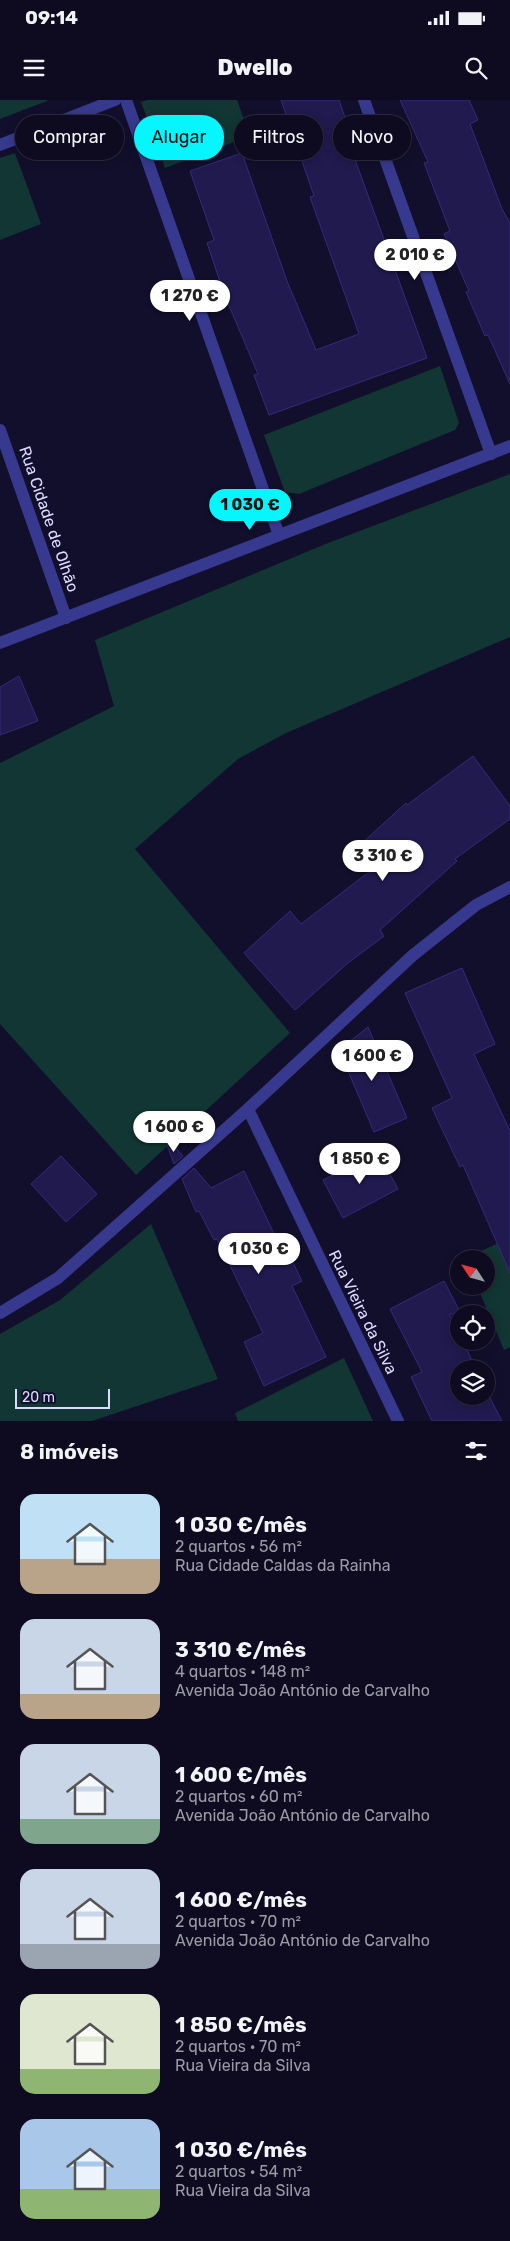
<!DOCTYPE html>
<html lang="pt">
<meta charset="utf-8">
<style>
body{margin:0;font-family:Rubik,sans-serif;background:#17142a;color:#f1f3f6;height:100vh;display:flex;flex-direction:column;font-size:19px;white-space:nowrap}
*{box-sizing:border-box;margin:0}
p{font-size:16px;color:#9b9ba5}
.icon{flex:none;width:28px;height:28px;fill:none;stroke:currentColor;stroke-width:2;stroke-linecap:round;stroke-linejoin:round}
.map{position:relative;height:1321px;overflow:hidden}
.drawer{display:flex;flex-direction:column;background:#0e0b21;flex:1}
.drawer>*{flex:none}
.guide{position:absolute;left:15px;top:15px;width:480px;height:45px;display:flex;gap:10px}
.needle{width:32px;rotate:306deg}
.controls{position:absolute;left:450px;top:1150px;display:grid;gap:10px}
.controls a{display:grid;place-items:center;width:45px;height:45px;border-radius:50%;background:#0e0b21;box-shadow:0 2px 12px #0003,0 0 0 1px #2e2b3f;font-size:25px}
.scale{position:absolute;left:15px;bottom:12px;width:95px;box-sizing:border-box;padding-left:5px;border:2px solid #dcdaff;border-top:0;font-size:14px;line-height:18px;white-space:nowrap;color:#dcdaff;-webkit-text-stroke:4px #120f2c;paint-order:stroke}
.price{position:absolute;translate:-50% -42px;padding:0 11px;border-radius:18px;background:#fff;color:#222;font-size:16px;line-height:32px;filter:drop-shadow(0 1px 2px #0008)}
.price::after{content:'';position:absolute;left:50%;top:30px;width:15px;height:11px;margin-left:-8px;background:inherit;clip-path:polygon(0 0,100% 0,50% 100%)}
.price.current{background:#06f5ff;color:#111}
ul{padding:0;list-style:none}
li{display:flex;align-items:center;gap:15px;height:125px;padding:0 20px}
li span{display:grid;place-items:center;flex:none;width:140px;height:100px;border-radius:15px;color:#555}
li>.icon{margin-inline-start:auto}
span .icon{width:60px;height:60px;fill:#fffc;stroke-width:1}
li b{font-size:21px}
h2{display:flex;justify-content:space-between;align-items:center;height:60px;padding:0 20px;font-size:21px}
.tag{padding:0 18px;border-radius:22px;background:#0e0b21;box-shadow:0 2px 12px #0003,0 0 0 1px #2e2b3f;font-size:18px;line-height:45px}
.tag.current{background:#06f5ff;color:#111}
.status{display:flex;justify-content:space-between;align-items:center;height:35px;padding:0 25px;background:#0e0b21;direction:ltr}
.status svg{height:14px;fill:currentColor}
header{display:flex;justify-content:space-between;align-items:center;height:65px;padding:0 20px;background:#0e0b21;font-size:22px;font-weight:800}
.map>svg:first-child{display:block}
.green{fill:#113633}
.building{fill:#211a4e;stroke:#352a7c}
.lines{fill:none;stroke-linecap:round;stroke-linejoin:round}
.minor{stroke:#37398e;stroke-width:12}
.labels{text-anchor:middle;dominant-baseline:central;stroke-width:4.5;stroke-linejoin:round;paint-order:stroke}
.street-label{font-size:16px;fill:#dcdaff;stroke:#120f2c}
</style>
<div class="status"><b>09:14</b><svg viewBox="0 0 49 12"><path d="M0 12V9h3v3zM5 12V6h3v6zM10 12V3h3v9zM15 12V0h3v12zM26 1h20v11H26zM47 4h2v5h-2z"/></svg></div>
<header><svg class="icon" aria-label="menu" viewBox="0 0 24 24"><path d="M4 6h16M4 12h16M4 18h16"/></svg>Dwello<svg class="icon" aria-label="search" viewBox="0 0 24 24"><circle cx="10" cy="10" r="6"/><path d="M15 15l6 6"/></svg></header>
<div class="map">
<svg width="510" height="1321" viewBox="0 0 510 1321">
<rect width="100%" height="100%" fill="#120f2c"/>
<g class="green">
<polygon points="0,0 47,0 47,1 0,19"/>
<polygon points="147,0 237,0 250,36 165,68 141,2"/>
<polygon points="15,53 41,124 0,140 0,58"/>
<polygon points="440,266 459,323 455,330 299,394 285,392 264,335"/>
<polygon points="510,374 510,537 286,633 238,659 135,749 290,933 136,1075 0,924 0,663 114,606 95,540 328,443"/>
<polygon points="151,1124 218,1279 92,1321 0,1321 0,1234 60,1200"/>
<polygon points="510,1138 510,1247 504,1250 477,1186 486,1186 486,1159 465,1158"/>
<polygon points="344,1258 373,1321 238,1321 235,1313"/>
</g>
<g class="building">
<polygon points="281,0 339,0 357,52 353,54 427,258 269,315 254,275 258,274 224,194 207,143 214,140 190,71 242,53 287,181 316,250 359,234 310,97 314,96"/>
<polygon points="400,0 469,0 478,20 470,24 502,109 510,123 510,284 488,235 485,236 466,192 469,191 444,134 450,131 424,63 428,62"/>
<polygon points="19,576 38,621 0,635 0,587"/>
<polygon points="473,656 510,706 510,719 455,759 457,761 380,830 384,836 348,863 295,910 244,853 290,811 301,824 378,765 360,745 406,703 407,705"/>
<polygon points="462,868 495,944 474,954 510,1031 510,1173 463,1065 460,1067 432,1008 452,998 405,893"/>
<polygon points="368,927 407,1018 374,1032 339,950"/>
<polygon points="171,1042 183,1056 174,1064 167,1045"/>
<polygon points="378,1052 398,1089 343,1118 323,1080"/>
<polygon points="61,1056 97,1094 66,1122 31,1084"/>
<polygon points="194,1068 211,1088 244,1071 279,1144 283,1142 302,1181 292,1186 326,1257 264,1286 244,1242 263,1233 217,1139 214,1140 199,1111 196,1112 182,1079"/>
<polygon points="444,1181 461,1214 449,1214 459,1233 459,1241 463,1241 476,1269 459,1269 459,1296 486,1296 486,1290 502,1321 432,1321 411,1277 422,1272 390,1209"/>
</g>
<g class="lines">
<g class="minor">
<polyline points="126,0 279,435"/>
<polyline points="364,0 491,354"/>
<polyline points="0,45 115,0"/>
<polyline points="0,330 66,518"/>
<polyline points="0,543 510,346"/>
<polyline points="248,1009 398,1321"/>
<polyline points="0,1213 58,1178 248,1009 412,856 476,805 510,787"/>
</g>
</g>
<g class="labels">
<g class="street-label">
<text transform="translate(49 419) rotate(71)">Rua Cidade de Olhão</text>
<text transform="translate(363 1212) rotate(64)">Rua Vieira da Silva</text>
</g>
</g>
</svg>
<div class="controls">
<a><svg class="needle" viewBox="-14 -14 28 28"><path d="M0-13l5 13h-10z" fill="#e53935"/><path d="M0 13l5-13h-10z" fill="#9b9ba5"/></svg></a>
<a><svg class="icon" aria-label="locate" viewBox="0 0 24 24"><circle cx="12" cy="12" r="6"/><path d="M12 2v4M12 18v4M2 12h4M18 12h4"/></svg></a>
<a><svg class="icon" aria-label="layers" viewBox="0 0 24 24"><path d="M12 4l9 5-9 5-9-5zM3 14l9 5 9-5"/></svg></a>
</div>
<div class="scale">20 m</div>
<b class="price" style="left:415px;top:181px">2 010 €</b>
<b class="price" style="left:190px;top:222px">1 270 €</b>
<b class="price current" style="left:250px;top:431px">1 030 €</b>
<b class="price" style="left:383px;top:782px">3 310 €</b>
<b class="price" style="left:372px;top:982px">1 600 €</b>
<b class="price" style="left:174px;top:1053px">1 600 €</b>
<b class="price" style="left:360px;top:1085px">1 850 €</b>
<b class="price" style="left:259px;top:1175px">1 030 €</b>
<div class="guide">
<a class="tag">Comprar</a>
<a class="tag current">Alugar</a>
<a class="tag">Filtros</a>
<a class="tag">Novo</a>
</div>
</div>
<section class="drawer">
<h2>8 imóveis<svg class="icon" aria-label="filters" viewBox="0 0 24 24"><path d="M4 7h16M4 17h16"/><circle cx="9" cy="7" r="2"/><circle cx="15" cy="17" r="2"/></svg></h2>
<ul>
<li><span style="background:linear-gradient(#bfe0f5 65%,#b9a48a 0)"><svg class="icon" aria-label="home" viewBox="0 0 24 24"><path d="M3 11l9-7 9 7M6 9v11h12V9"/></svg></span><div><b>1 030 €/mês</b><p>2 quartos · 56 m²</p><p>Rua Cidade Caldas da Rainha</p></div></li>
<li><span style="background:linear-gradient(#c9d6e8 75%,#b9a48a 0)"><svg class="icon" aria-label="home" viewBox="0 0 24 24"><path d="M3 11l9-7 9 7M6 9v11h12V9"/></svg></span><div><b>3 310 €/mês</b><p>4 quartos · 148 m²</p><p>Avenida João António de Carvalho</p></div></li>
<li><span style="background:linear-gradient(#c9d6e8 75%,#7fa58c 0)"><svg class="icon" aria-label="home" viewBox="0 0 24 24"><path d="M3 11l9-7 9 7M6 9v11h12V9"/></svg></span><div><b>1 600 €/mês</b><p>2 quartos · 60 m²</p><p>Avenida João António de Carvalho</p></div></li>
<li><span style="background:linear-gradient(#c9d6e8 75%,#9aa5b1 0)"><svg class="icon" aria-label="home" viewBox="0 0 24 24"><path d="M3 11l9-7 9 7M6 9v11h12V9"/></svg></span><div><b>1 600 €/mês</b><p>2 quartos · 70 m²</p><p>Avenida João António de Carvalho</p></div></li>
<li><span style="background:linear-gradient(#dfe7d0 75%,#8fb573 0)"><svg class="icon" aria-label="home" viewBox="0 0 24 24"><path d="M3 11l9-7 9 7M6 9v11h12V9"/></svg></span><div><b>1 850 €/mês</b><p>2 quartos · 70 m²</p><p>Rua Vieira da Silva</p></div></li>
<li><span style="background:linear-gradient(#a9c7e8 70%,#8fb573 0)"><svg class="icon" aria-label="home" viewBox="0 0 24 24"><path d="M3 11l9-7 9 7M6 9v11h12V9"/></svg></span><div><b>1 030 €/mês</b><p>2 quartos · 54 m²</p><p>Rua Vieira da Silva</p></div></li>
</ul>
</section>
